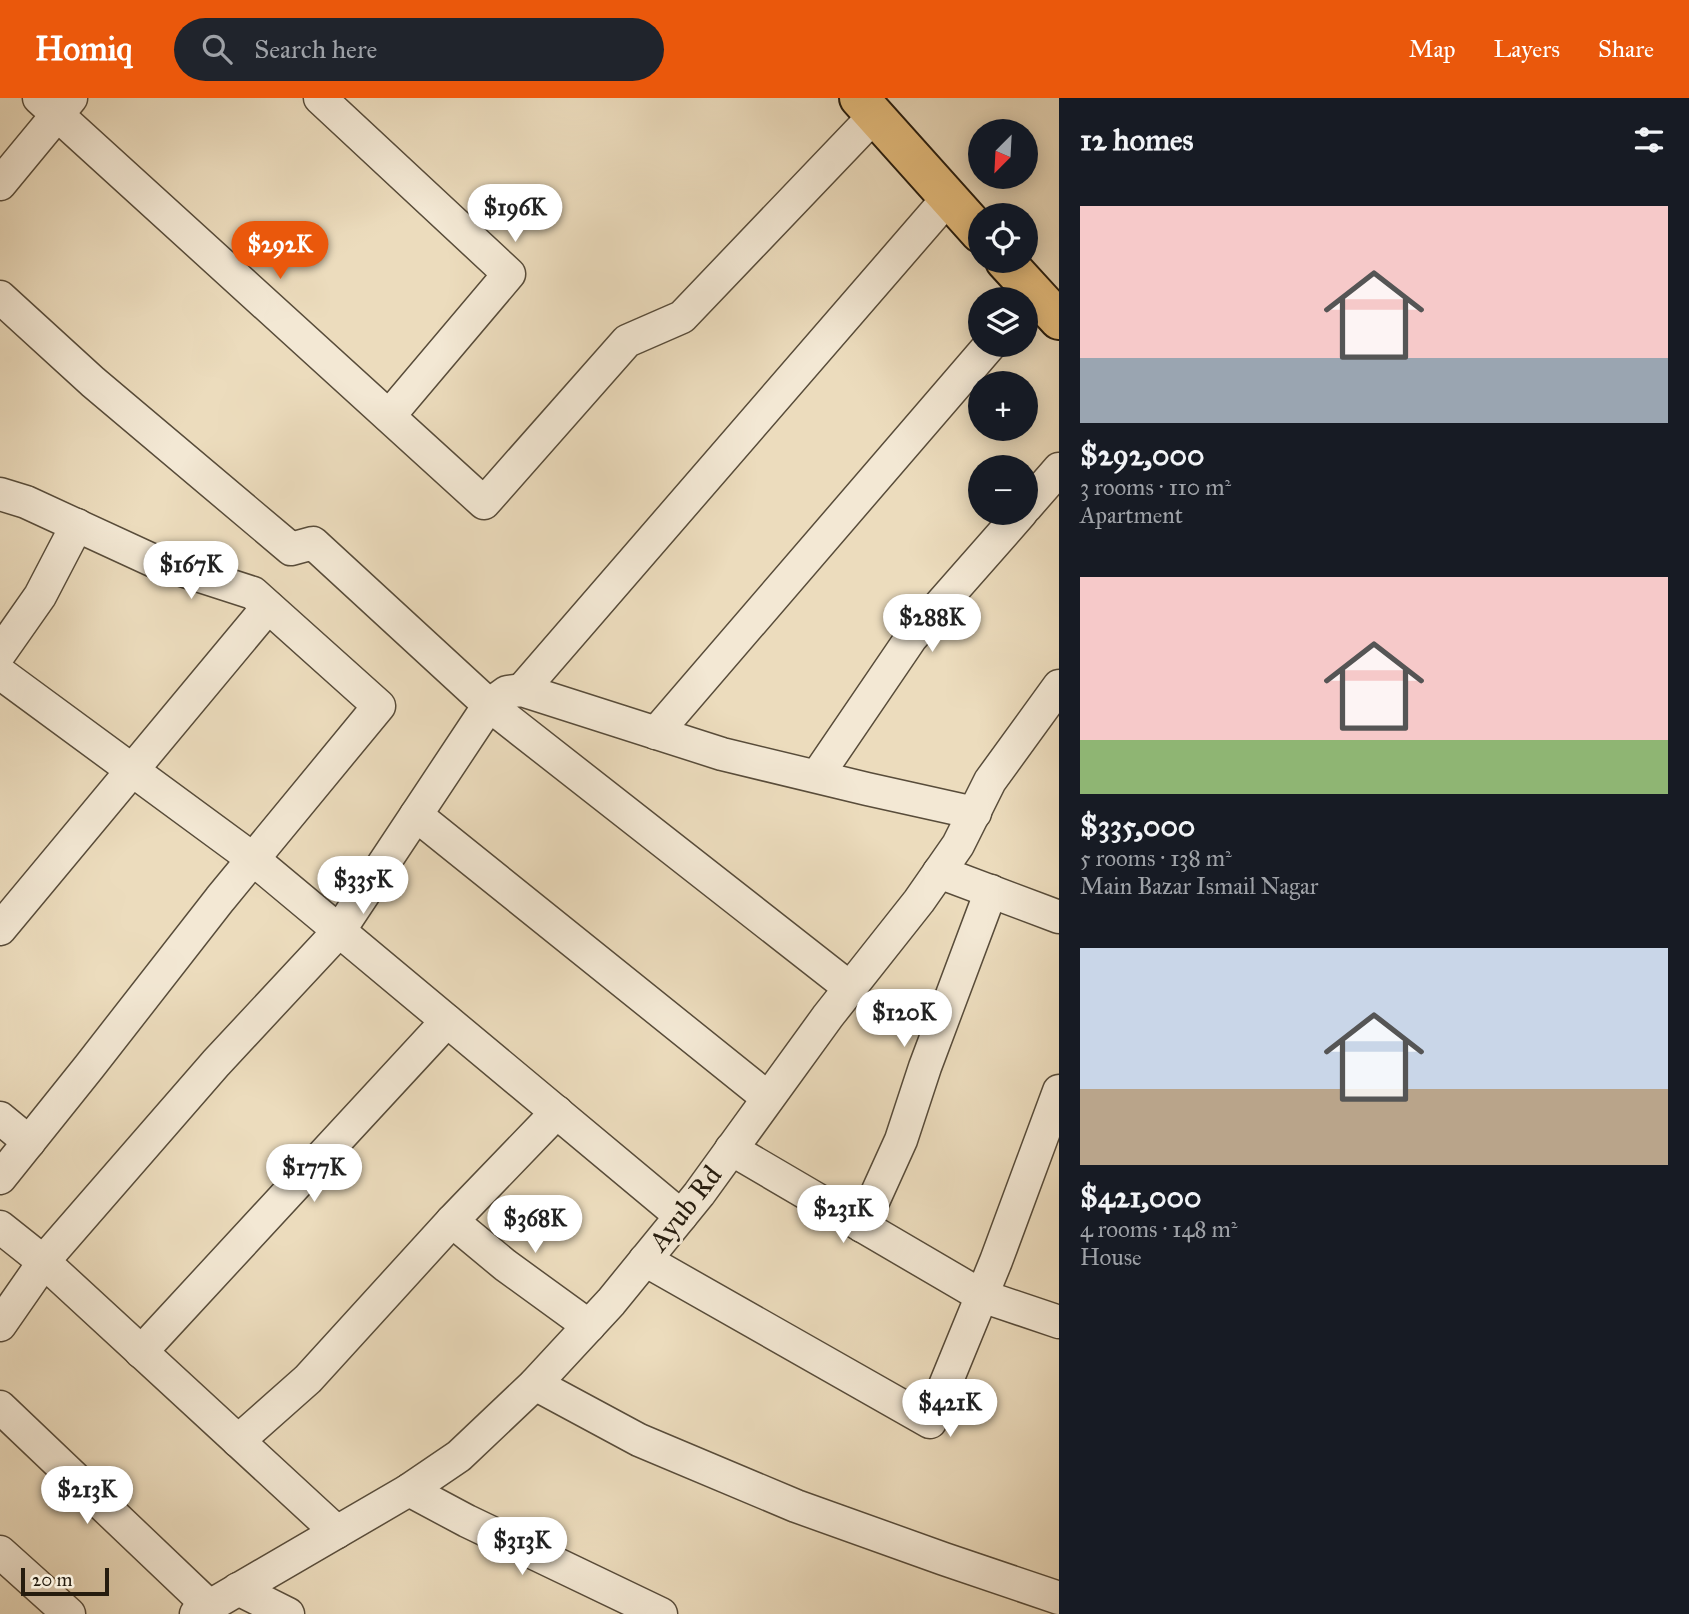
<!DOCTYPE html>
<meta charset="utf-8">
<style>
body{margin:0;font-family:"IM FELL Great Primer",serif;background:#20242c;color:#f1f3f6;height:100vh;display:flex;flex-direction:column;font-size:26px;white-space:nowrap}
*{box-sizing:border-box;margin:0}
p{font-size:23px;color:#9ea1a6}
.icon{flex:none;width:38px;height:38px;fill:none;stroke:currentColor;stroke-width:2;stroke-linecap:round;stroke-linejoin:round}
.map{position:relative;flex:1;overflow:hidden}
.details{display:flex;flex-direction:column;background:#171b24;width:630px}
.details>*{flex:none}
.needle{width:46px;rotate:204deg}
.buttons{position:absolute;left:968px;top:21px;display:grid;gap:14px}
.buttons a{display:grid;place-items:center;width:70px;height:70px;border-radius:50%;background:#171b24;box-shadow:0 4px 18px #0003;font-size:35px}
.scale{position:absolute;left:21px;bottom:18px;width:88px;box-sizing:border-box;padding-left:7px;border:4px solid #261c0e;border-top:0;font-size:19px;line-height:24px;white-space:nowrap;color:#261c0e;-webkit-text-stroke:5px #f3e8d4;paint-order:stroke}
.price{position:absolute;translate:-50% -60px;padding:0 16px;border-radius:24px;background:#fff;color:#222;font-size:23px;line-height:46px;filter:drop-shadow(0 2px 4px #0008)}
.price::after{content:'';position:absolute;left:50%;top:42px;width:21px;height:16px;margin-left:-10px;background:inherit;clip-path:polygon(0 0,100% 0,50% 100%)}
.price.active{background:#ea580c;color:#fff}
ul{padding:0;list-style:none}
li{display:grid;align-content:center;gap:14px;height:371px;padding:0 21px}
li span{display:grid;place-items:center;height:217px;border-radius:0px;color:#555}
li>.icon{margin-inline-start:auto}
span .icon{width:126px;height:126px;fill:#fffc;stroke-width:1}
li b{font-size:30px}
h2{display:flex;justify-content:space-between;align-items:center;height:84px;padding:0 21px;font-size:30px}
header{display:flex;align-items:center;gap:42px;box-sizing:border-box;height:98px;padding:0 35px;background:#ea580c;color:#fff}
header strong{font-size:33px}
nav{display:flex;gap:38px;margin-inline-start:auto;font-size:24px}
.search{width:490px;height:63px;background:#20242c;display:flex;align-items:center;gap:18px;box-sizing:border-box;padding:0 24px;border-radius:38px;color:#9ea1a6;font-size:26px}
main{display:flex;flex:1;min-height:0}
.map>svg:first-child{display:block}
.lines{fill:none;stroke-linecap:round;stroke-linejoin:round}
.minor-casing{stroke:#584c3a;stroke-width:35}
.major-casing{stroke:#261c0e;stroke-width:42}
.minor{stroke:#f3e8d4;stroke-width:32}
.major{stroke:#e6be7e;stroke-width:38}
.labels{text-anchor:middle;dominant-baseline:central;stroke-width:6;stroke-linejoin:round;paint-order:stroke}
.street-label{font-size:28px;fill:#261c0e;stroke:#f3e8d4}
</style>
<header>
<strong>Homiq</strong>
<div class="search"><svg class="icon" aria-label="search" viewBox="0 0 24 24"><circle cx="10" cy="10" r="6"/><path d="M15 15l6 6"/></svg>Search here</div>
<nav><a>Map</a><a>Layers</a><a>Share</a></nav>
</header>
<main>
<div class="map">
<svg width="1059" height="1516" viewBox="0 0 1059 1516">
<rect width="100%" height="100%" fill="#ecdcbd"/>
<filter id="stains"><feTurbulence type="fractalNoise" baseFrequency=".00286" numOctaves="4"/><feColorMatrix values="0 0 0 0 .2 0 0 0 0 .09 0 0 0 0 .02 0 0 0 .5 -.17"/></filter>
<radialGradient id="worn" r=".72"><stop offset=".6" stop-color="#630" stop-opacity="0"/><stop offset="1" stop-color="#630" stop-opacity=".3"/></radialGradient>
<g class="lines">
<defs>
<g id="minor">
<polyline points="39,0 484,405 627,243 682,219 875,17"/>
<polyline points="320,0 509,176 389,318"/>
<polyline points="0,86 71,0"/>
<polyline points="0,199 93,284 291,451 313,445 489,607 850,890"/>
<polyline points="0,396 26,404 154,463 253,495 379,608 220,801 89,969 0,1080"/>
<polyline points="1026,409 1059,371"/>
<polyline points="0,555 40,498 77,427"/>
<polyline points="0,575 253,761 681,1118"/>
<polyline points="522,592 948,100"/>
<polyline points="656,635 990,247"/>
<polyline points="817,678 911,540 1021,415"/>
<polyline points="416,717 768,1000"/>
<polyline points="939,774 1059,819"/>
<polyline points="0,831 268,509"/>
<polyline points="0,1020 29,1044"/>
<polyline points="731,1051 982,1198 1059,1224"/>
<polyline points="452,1123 505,1167 589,1228"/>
<polyline points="862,1128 901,1042 925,969 991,793"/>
<polyline points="0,1129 44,1164 337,1434"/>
<polyline points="645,1162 930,1324 996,1163 1059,993"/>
<polyline points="0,1227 48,1158 216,965 339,833 489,607 507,594 522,592 722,656 867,691 975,715"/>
<polyline points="141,1254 447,923"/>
<polyline points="535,1286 639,1342 796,1408 944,1461 1059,1500"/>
<polyline points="0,1309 210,1509"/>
<polyline points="238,1343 308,1281 452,1123 557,1014"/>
<polyline points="409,1392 467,1423 661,1516"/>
<polyline points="0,1454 69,1516"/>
<polyline points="238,1491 288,1516"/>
<polyline points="196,1516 409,1392 459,1358 535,1286 611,1204 699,1096 828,918 919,803 958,747 990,683 1059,588"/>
</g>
<g id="major">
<polyline points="859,0 980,135"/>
<polyline points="1005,163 1059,222"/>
</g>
</defs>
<use href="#minor" class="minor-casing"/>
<use href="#major" class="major-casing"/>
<use href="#minor" class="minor"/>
<use href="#major" class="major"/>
</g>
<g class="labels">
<g class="street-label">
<text transform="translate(685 1110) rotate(-52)">Ayub Rd</text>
</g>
</g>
<rect width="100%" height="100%" filter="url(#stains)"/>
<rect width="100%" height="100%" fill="url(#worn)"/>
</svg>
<div class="buttons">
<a><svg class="needle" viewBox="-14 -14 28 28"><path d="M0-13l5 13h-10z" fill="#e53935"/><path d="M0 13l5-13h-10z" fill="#9ea1a6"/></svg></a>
<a><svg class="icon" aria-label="locate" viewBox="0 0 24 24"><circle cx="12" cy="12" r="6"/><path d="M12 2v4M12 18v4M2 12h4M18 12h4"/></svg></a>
<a><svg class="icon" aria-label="layers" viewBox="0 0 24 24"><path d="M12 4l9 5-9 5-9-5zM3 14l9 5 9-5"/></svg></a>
<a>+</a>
<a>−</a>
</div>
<div class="scale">20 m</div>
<b class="price" style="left:515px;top:146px">$196K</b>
<b class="price active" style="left:280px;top:183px">$292K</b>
<b class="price" style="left:191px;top:503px">$167K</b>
<b class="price" style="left:932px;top:556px">$288K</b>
<b class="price" style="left:363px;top:818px">$335K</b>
<b class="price" style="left:904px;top:951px">$120K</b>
<b class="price" style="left:314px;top:1106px">$177K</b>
<b class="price" style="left:843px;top:1147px">$231K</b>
<b class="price" style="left:535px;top:1157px">$368K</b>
<b class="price" style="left:950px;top:1341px">$421K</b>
<b class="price" style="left:87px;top:1428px">$213K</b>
<b class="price" style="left:522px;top:1479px">$313K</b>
</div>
<section class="details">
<h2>12 homes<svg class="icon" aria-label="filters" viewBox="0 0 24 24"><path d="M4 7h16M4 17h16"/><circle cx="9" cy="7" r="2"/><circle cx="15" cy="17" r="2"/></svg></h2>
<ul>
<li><span style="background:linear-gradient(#f6c9c9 70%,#9aa5b1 0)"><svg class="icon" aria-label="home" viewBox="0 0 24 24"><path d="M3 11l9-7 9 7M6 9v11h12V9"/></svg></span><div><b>$292,000</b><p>3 rooms · 110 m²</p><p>Apartment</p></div></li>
<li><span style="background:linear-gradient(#f6c9c9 75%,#8fb573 0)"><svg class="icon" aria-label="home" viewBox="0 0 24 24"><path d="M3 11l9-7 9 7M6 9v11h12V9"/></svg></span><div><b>$335,000</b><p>5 rooms · 138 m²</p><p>Main Bazar Ismail Nagar</p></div></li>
<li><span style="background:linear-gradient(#c9d6e8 65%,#b9a48a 0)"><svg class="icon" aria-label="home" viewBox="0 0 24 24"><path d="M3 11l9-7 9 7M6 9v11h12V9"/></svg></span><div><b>$421,000</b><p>4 rooms · 148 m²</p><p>House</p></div></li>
</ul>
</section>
</main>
